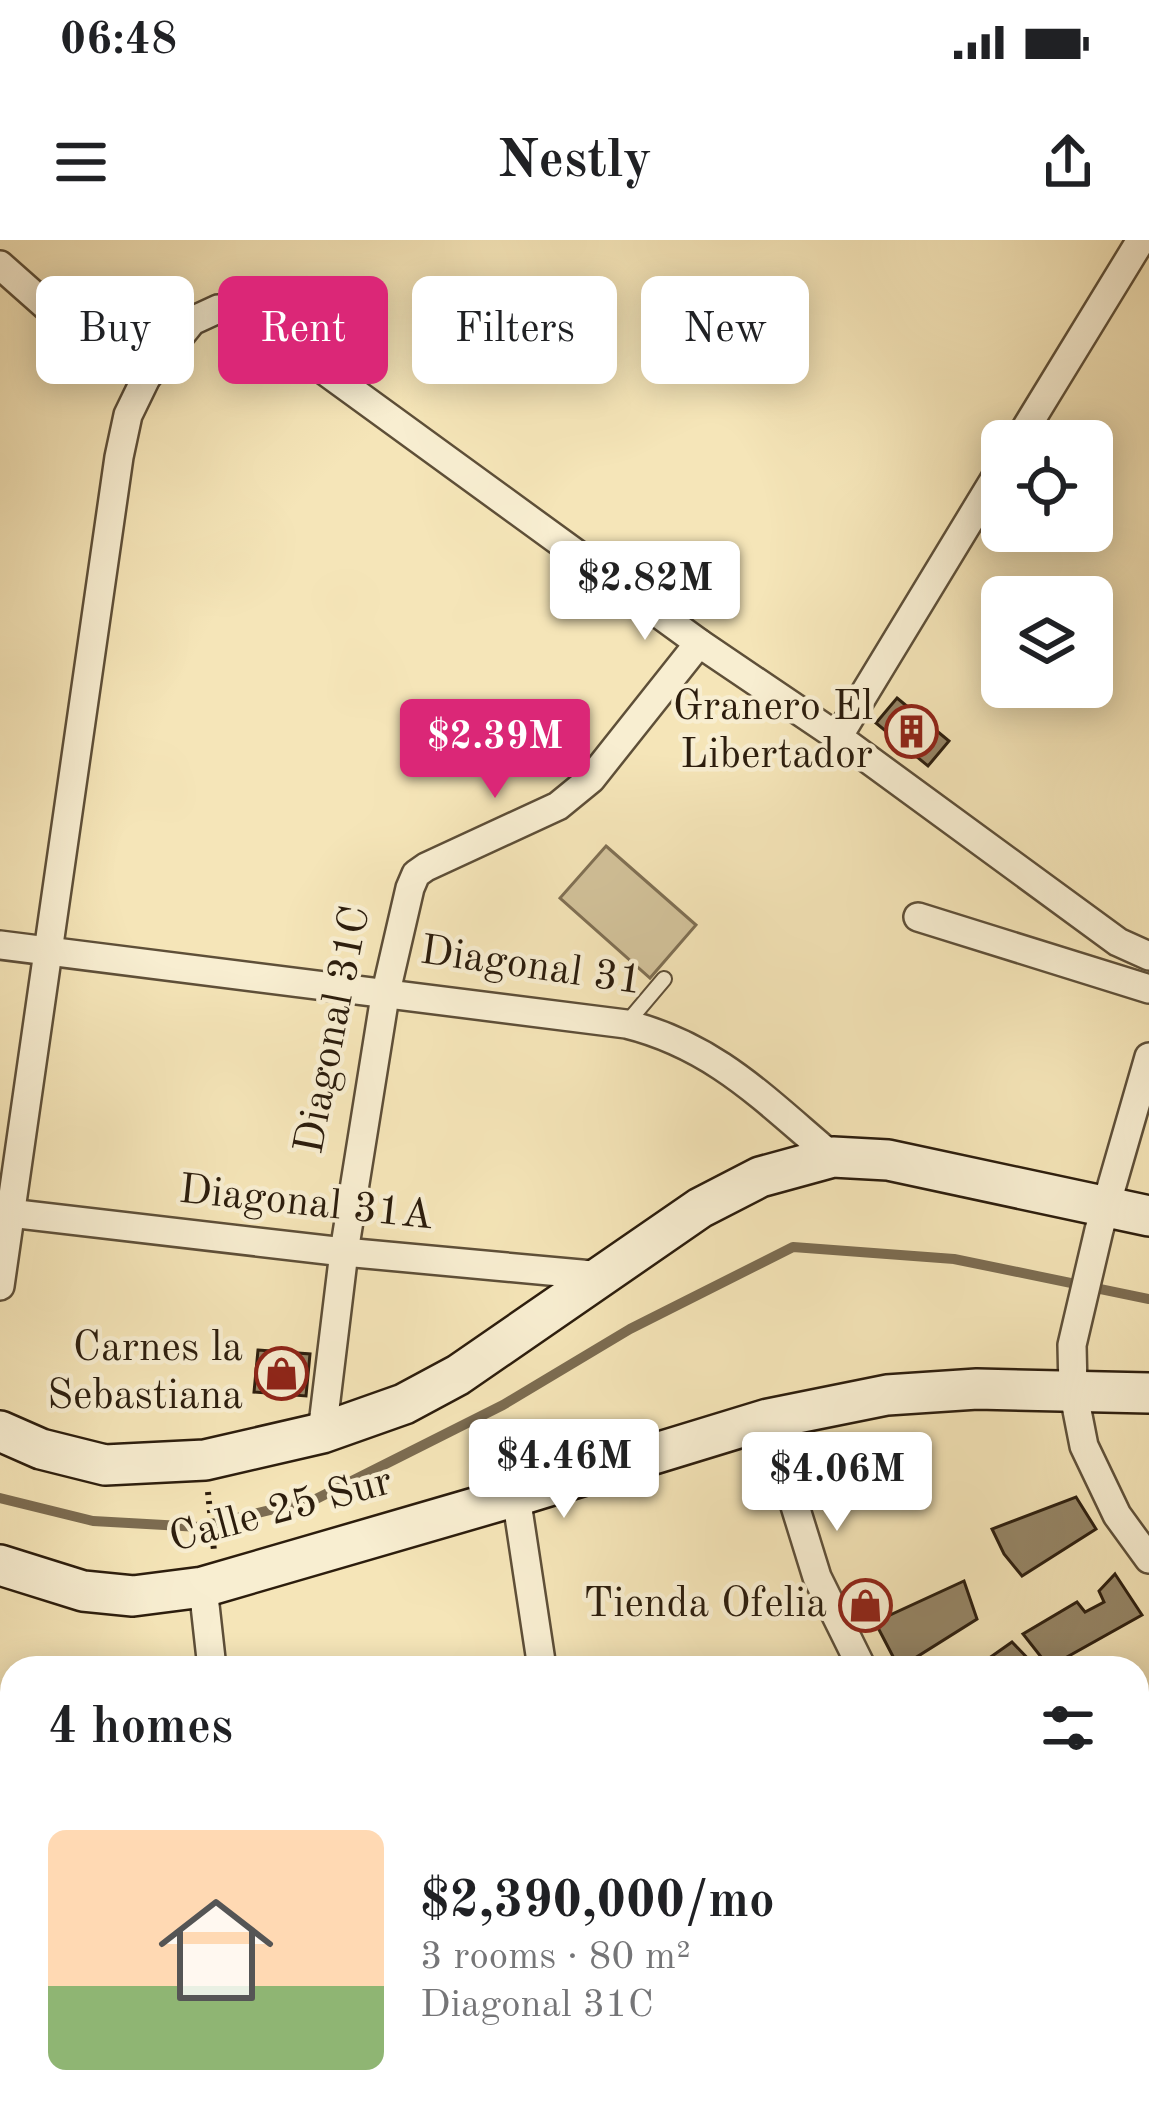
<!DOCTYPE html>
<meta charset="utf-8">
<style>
body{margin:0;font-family:"Old Standard TT",serif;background:#f2f2f2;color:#202124;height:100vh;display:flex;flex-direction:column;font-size:45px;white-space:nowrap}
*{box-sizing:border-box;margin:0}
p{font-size:39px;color:#757577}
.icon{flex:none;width:66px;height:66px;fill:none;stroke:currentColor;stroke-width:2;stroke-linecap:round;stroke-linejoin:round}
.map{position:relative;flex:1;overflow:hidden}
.panel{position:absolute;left:0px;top:1416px;width:1149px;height:468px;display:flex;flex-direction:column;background:#fff;border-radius:36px 36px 0 0;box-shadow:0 6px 30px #0003}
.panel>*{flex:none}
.banner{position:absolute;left:36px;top:36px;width:1077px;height:108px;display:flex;gap:24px}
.buttons{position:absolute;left:981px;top:180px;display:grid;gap:24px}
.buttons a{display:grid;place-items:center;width:132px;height:132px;border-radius:18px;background:#fff;box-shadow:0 6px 30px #0003;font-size:60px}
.price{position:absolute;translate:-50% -102px;padding:0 27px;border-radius:12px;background:#fff;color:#222;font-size:39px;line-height:78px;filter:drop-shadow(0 3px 6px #0008)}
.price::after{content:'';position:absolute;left:50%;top:72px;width:36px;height:27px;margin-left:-18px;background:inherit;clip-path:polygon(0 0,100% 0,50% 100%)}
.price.active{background:#db2777;color:#fff}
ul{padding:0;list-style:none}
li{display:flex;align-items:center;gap:36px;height:300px;padding:0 48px}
li span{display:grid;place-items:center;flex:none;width:336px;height:240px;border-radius:18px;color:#555}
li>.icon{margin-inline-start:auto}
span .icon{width:144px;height:144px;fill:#fffc;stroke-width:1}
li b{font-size:51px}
h2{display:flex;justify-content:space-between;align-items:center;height:144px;padding:0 48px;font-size:51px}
.tag{padding:0 42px;border-radius:18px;background:#fff;box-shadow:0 6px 30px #0003;font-size:42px;line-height:108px}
.tag.active{background:#db2777;color:#fff}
.status{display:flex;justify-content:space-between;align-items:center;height:84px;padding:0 60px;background:#fff;direction:ltr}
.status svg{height:33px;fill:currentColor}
header{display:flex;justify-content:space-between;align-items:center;height:156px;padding:0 48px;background:#fff;font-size:54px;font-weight:700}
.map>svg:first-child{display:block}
.green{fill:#d3c39b;stroke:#807054;stroke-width:3}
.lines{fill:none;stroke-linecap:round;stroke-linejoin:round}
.stream{stroke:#7c6c51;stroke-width:10}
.building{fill:#958566;stroke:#2c1d0d;stroke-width:3}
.lane-casing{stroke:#5e4f38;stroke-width:18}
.street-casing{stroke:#5e4f38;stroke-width:32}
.secondary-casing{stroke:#2c1d0d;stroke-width:44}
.path{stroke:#2c1d0d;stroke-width:6;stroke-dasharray:3 6;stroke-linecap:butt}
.lane{stroke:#f8eed1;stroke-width:14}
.street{stroke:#f8eed1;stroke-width:27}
.secondary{stroke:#f8eed1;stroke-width:39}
.labels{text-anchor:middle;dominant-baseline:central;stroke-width:9;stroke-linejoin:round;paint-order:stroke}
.poi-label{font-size:42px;fill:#2c1d0d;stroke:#f8eed1;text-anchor:end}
.street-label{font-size:42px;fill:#2c1d0d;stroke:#f8eed1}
</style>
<div class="status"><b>06:48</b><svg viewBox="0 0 49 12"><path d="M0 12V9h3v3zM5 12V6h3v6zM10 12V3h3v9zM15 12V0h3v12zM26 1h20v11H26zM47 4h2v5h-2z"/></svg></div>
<header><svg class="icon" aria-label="menu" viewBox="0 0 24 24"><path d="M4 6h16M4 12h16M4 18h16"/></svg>Nestly<svg class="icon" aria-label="share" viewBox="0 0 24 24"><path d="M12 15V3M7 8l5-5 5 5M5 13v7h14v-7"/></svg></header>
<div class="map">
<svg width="1149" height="1884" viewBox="0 0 1149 1884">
<rect width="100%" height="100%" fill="#f5e5b8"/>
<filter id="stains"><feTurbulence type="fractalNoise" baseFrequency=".00167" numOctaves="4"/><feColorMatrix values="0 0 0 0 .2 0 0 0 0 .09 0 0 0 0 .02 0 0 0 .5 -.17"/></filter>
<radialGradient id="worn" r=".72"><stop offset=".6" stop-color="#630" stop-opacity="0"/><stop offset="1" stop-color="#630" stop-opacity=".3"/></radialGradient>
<polygon class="green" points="606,606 696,685 650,738 560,658"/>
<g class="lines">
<polyline class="stream" points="0,1258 93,1281 200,1287 316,1259 503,1165 630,1089 793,1007 954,1019 1149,1059"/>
</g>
<g class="building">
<polygon points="897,458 949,501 928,526 876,483"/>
<polygon points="258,1110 310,1114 306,1156 254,1152"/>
<polygon points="1076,1257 1096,1289 1022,1336 1004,1314 992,1289"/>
<polygon points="1115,1334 1142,1375 1049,1427 1023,1394 1077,1362 1085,1372 1104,1362 1099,1351"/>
<polygon points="964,1341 977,1379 899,1428 875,1382"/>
<polygon points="1012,1402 1037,1428 975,1428"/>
<polygon points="1149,1454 1149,1515 1137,1522 1137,1461"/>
<polygon points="1149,1522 1149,1575 1147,1572 1137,1578 1137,1529"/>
</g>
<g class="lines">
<defs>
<polyline id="lane" points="626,784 664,739"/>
<g id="street">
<polyline points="0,25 53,72 146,138"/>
<polyline points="1018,201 1141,0"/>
<polyline points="838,497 1002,227"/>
<polyline points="918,677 1149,749"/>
<path d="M0,705l626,79c89,22 139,76 207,133"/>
<polyline points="1149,817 1099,990 1072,1105 1073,1150 1084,1206 1117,1275 1149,1319"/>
<polyline points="0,972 344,1012 603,1036"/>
<polyline points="0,1046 119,217 128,175 146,138 192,81 218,69 244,72 699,403 838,497 1118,702 1149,716"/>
<polyline points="768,1179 817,1337 862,1428"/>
<polyline points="322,1193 344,1012 385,756 410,648 416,634 426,627 558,566 591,539 699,403"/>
<polyline points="516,1256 542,1428"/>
<polyline points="203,1347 212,1428"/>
<polyline points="1137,1639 1149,1632"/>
<polyline points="0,1752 12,1769"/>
<polyline points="1137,1812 1149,1827"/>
<polyline points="75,1872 82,1884"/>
<polyline points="415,1872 422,1884"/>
<polyline points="752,1872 759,1884"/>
<polyline points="715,1884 735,1872"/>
</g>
<g id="secondary">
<polyline points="0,1191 41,1209 105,1225 205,1220 322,1193 404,1164 458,1135 700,968 760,937 833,917 888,920 1149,976"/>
<polyline points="0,1325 83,1351 133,1356 203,1347 516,1256 768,1179 887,1155 977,1149 1149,1153"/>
</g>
</defs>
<use href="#lane" class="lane-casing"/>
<use href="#street" class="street-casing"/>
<use href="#secondary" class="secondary-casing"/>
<polyline class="path" points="208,1252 214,1311"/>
<use href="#lane" class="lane"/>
<use href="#street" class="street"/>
<use href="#secondary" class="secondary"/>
</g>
<defs>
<symbol id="building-ring" viewBox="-11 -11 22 22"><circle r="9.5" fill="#f8eed1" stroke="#8f2418" stroke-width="1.5"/><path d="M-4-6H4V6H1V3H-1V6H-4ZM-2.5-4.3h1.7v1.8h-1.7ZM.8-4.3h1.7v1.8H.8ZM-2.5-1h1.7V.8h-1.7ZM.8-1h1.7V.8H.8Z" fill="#8f2418"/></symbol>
<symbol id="shop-ring" viewBox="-11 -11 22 22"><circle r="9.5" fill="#f8eed1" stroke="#8f2418" stroke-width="1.5"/><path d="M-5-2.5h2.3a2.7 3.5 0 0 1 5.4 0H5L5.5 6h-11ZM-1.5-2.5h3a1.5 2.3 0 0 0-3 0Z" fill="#8f2418"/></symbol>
</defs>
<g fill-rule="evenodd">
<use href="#building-ring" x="882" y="462" width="59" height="59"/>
<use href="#shop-ring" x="252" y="1104" width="59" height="59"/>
<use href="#shop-ring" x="836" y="1336" width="59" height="59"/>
</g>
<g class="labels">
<g class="poi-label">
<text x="873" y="468">Granero El<tspan x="873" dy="48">Libertador</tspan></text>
<text x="243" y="1109">Carnes la<tspan x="243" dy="48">Sebastiana</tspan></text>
<text x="827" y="1365">Tienda Ofelia</text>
</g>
<g class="street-label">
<text transform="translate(531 727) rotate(8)">Diagonal 31</text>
<text transform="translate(334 790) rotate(-79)">Diagonal 31C</text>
<text transform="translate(306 964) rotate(6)">Diagonal 31A</text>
<text transform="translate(281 1271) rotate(-15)">Calle 25 Sur</text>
</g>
</g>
<rect width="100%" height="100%" filter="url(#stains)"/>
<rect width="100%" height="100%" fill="url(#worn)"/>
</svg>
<div class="buttons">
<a><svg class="icon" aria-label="locate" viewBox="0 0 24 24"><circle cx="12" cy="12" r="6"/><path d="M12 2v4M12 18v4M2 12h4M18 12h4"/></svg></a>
<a><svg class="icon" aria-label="layers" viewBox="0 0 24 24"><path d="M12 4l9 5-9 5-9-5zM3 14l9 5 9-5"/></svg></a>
</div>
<b class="price" style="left:645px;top:403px">$2.82M</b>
<b class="price active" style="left:495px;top:561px">$2.39M</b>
<b class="price" style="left:564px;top:1281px">$4.46M</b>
<b class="price" style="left:837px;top:1294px">$4.06M</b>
<div class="banner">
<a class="tag">Buy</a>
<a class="tag active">Rent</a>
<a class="tag">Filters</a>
<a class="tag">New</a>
</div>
<section class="panel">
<h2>4 homes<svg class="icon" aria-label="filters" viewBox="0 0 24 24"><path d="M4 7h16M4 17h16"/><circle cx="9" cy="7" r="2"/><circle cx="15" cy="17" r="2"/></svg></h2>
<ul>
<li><span style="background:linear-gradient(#ffd9b3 65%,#8fb573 0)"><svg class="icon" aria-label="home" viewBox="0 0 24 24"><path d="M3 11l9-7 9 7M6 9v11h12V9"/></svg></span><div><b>$2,390,000/mo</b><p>3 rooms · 80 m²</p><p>Diagonal 31C</p></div></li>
</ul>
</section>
</div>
